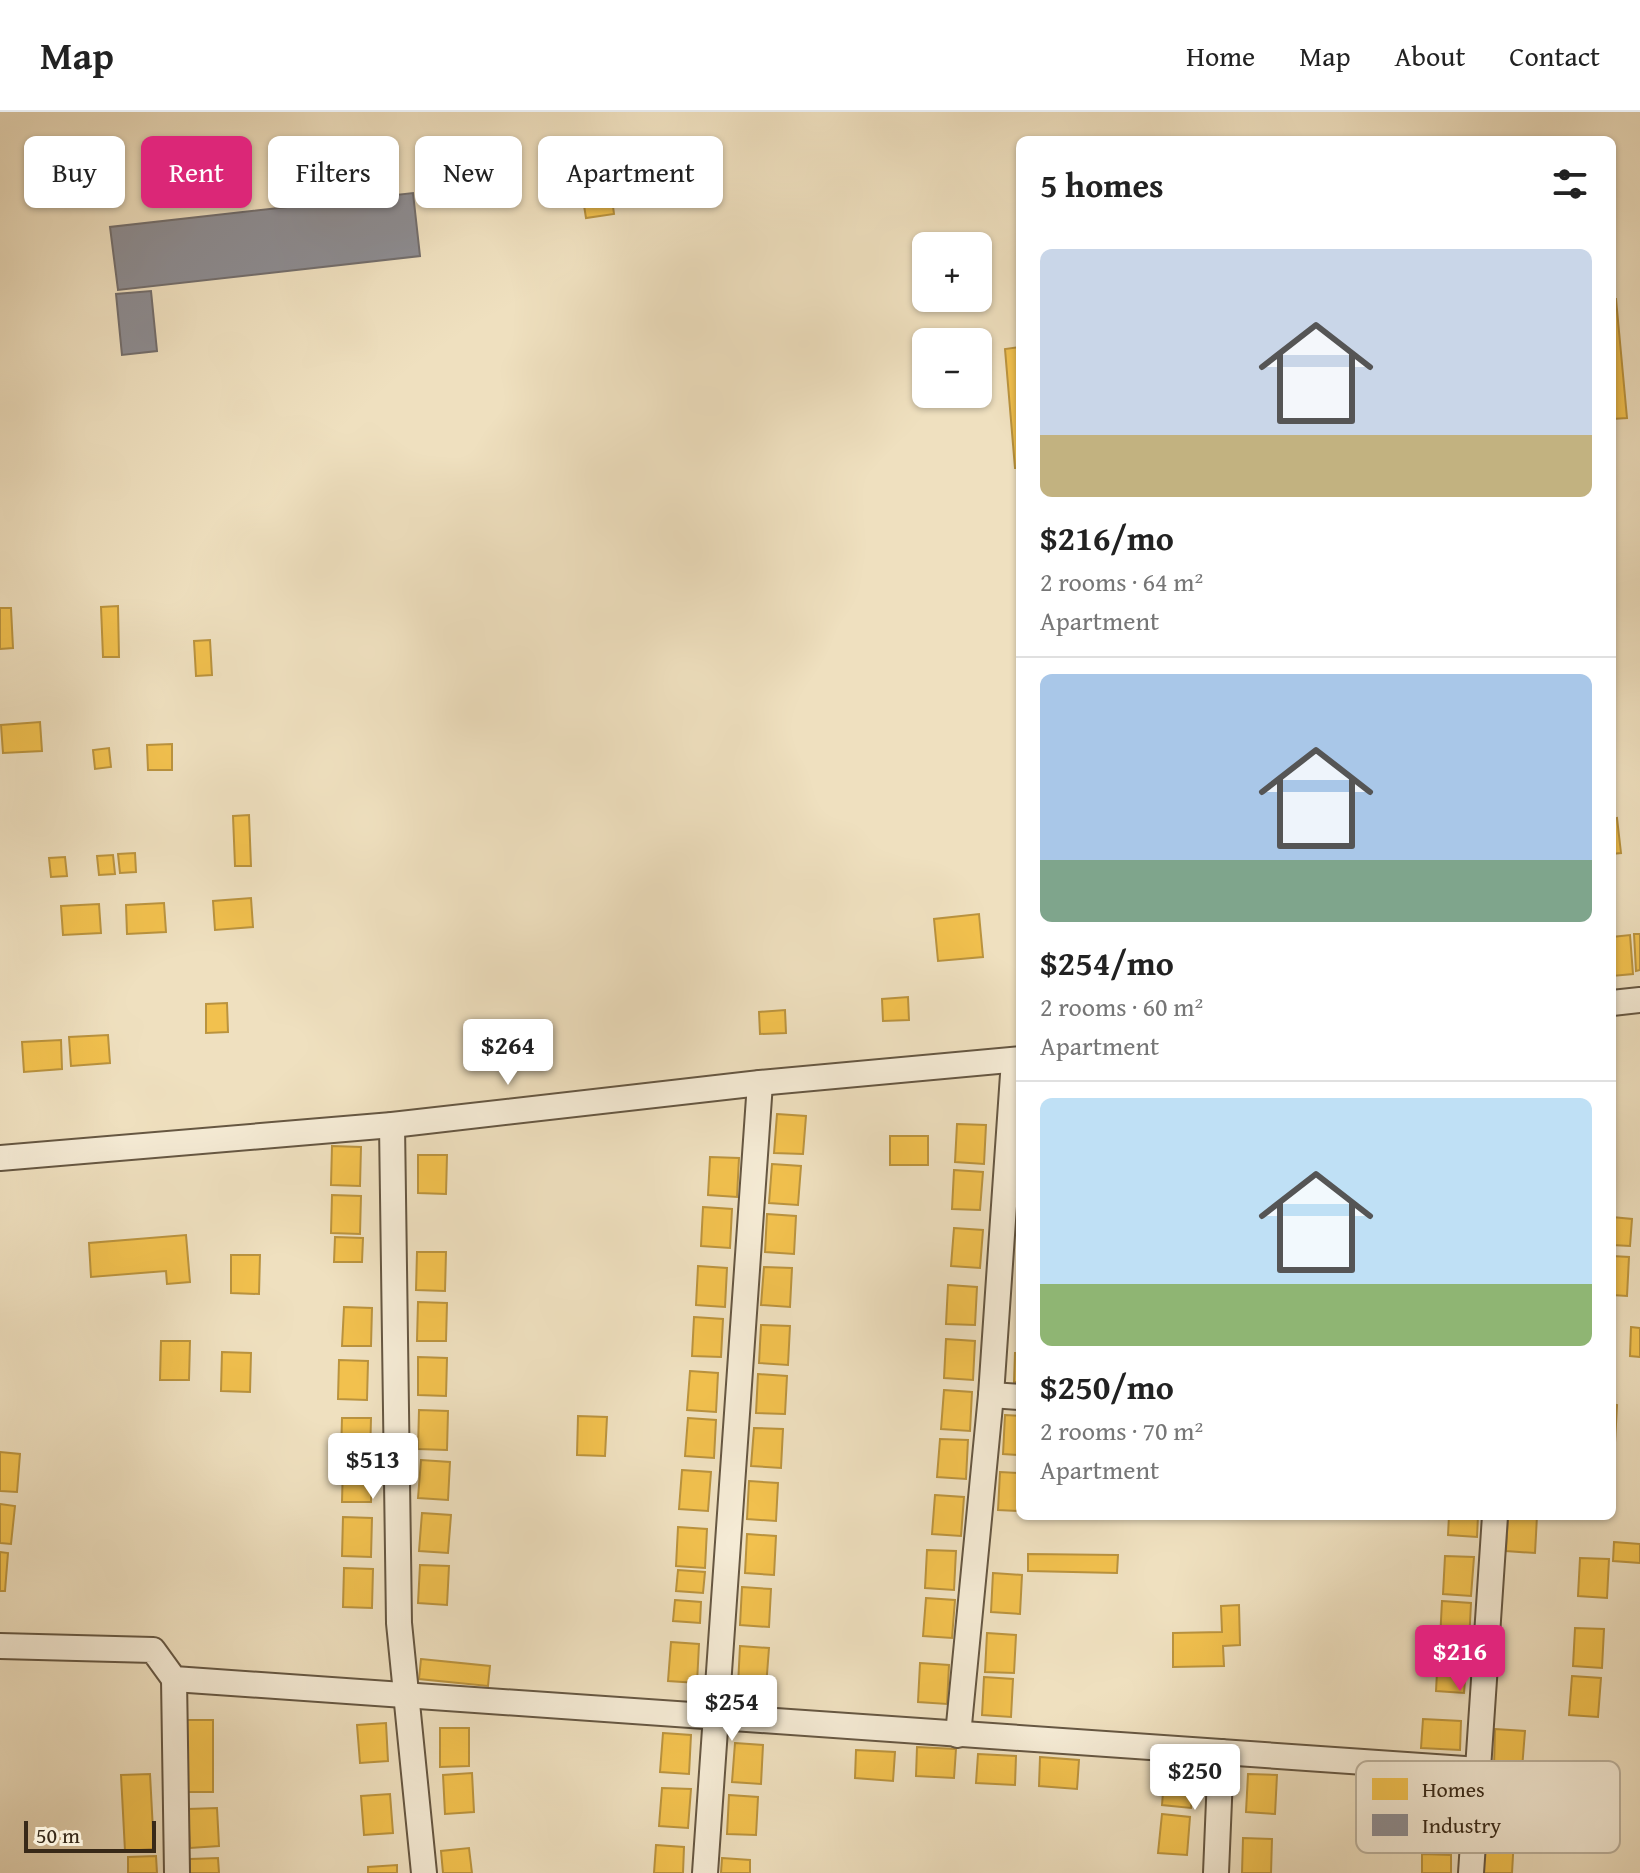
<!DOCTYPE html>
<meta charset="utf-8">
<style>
body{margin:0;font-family:"Gentium Book Plus",serif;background:#f6f6f6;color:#222;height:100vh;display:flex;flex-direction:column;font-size:30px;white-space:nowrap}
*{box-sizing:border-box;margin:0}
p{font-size:26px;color:#767676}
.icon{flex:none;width:44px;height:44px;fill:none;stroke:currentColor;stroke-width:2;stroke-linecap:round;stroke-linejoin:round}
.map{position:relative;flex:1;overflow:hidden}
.panel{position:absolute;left:1016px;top:24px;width:600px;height:1384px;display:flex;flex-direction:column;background:#fff;border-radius:12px;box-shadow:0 2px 6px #0004}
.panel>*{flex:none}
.guide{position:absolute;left:24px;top:24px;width:760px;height:72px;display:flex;gap:16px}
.buttons{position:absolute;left:912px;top:120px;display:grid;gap:16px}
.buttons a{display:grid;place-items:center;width:80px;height:80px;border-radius:12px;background:#fff;box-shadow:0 2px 6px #0004;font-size:40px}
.scale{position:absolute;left:24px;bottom:20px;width:132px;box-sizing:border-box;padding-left:8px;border:4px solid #382918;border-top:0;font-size:22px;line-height:28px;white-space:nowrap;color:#382918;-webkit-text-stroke:6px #f5ebd5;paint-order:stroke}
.price{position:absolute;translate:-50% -68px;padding:0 18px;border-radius:8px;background:#fff;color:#222;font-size:26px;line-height:52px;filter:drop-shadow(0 2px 4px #0008)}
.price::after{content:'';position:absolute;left:50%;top:48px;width:24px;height:18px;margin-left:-12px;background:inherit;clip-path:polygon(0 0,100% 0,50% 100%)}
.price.active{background:#db2777;color:#fff}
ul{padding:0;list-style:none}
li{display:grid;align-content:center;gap:16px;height:424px;padding:0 24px}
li+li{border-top:2px solid #e0e0e0}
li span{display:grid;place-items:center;height:248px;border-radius:12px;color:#555}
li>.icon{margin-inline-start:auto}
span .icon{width:144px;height:144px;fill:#fffc;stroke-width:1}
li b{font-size:34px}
h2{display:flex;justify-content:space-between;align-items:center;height:96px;padding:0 24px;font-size:34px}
.chip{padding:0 28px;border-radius:12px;background:#fff;box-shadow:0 2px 6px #0004;font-size:28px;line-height:72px}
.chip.active{background:#db2777;color:#fff}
header{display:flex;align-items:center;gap:48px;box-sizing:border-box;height:112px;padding:0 40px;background:#fff;border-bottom:2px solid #e0e0e0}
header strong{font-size:38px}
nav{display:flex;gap:44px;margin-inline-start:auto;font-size:28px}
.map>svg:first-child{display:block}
.homes{fill:#f2c14e;stroke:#ba933e;stroke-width:2}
.industry{fill:#8d8d92;stroke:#746f6d;stroke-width:2}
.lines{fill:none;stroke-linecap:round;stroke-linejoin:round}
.minor-casing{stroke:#665742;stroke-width:28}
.minor{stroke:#f5ebd5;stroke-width:24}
.key{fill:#f5ebd5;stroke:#bcb19c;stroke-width:2}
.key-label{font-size:22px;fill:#382918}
</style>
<header>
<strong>Map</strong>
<nav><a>Home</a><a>Map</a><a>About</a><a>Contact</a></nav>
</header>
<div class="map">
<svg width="1640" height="1761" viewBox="0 0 1640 1761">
<rect width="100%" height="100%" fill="#efe0bf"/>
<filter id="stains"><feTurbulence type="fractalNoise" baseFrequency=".0025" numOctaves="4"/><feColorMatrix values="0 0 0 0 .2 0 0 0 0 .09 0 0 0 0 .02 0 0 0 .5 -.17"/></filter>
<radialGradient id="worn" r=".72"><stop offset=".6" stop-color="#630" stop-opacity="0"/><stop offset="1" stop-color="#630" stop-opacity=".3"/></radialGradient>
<g class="homes">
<polygon points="609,64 614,102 586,106 580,68"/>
<polygon points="1612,187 1616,187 1627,306 1612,307"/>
<polygon points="1020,235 1020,356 1015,356 1005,237"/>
<polygon points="118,494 119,545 103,545 101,495"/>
<polygon points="0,496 11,496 13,536 0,537"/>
<polygon points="210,528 212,563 196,564 194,529"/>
<polygon points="40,610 42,639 3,641 1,613"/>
<polygon points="172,632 172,658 148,658 147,633"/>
<polygon points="109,636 111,655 95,657 93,638"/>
<polygon points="249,703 251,754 235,754 233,704"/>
<polygon points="1617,706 1621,741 1612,742 1612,707"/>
<polygon points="135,741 136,760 120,761 118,742"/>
<polygon points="113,743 115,762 99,763 97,744"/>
<polygon points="65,745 67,764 51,765 49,746"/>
<polygon points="251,786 253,815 215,818 213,789"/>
<polygon points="164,791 166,820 127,822 126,793"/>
<polygon points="99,792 101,821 63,823 61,794"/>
<polygon points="979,802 983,845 938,849 934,807"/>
<polygon points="1634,822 1640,822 1640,858 1636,859"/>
<polygon points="1630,823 1633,862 1612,864 1612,825"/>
<polygon points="908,885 909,908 883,909 882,887"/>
<polygon points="227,891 228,920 206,921 206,892"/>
<polygon points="785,898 786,921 760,922 759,900"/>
<polygon points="108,923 110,951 71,954 69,925"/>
<polygon points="61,928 62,957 24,960 22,930"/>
<polygon points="777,1002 806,1004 803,1042 774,1041"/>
<polygon points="957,1012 986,1013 984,1052 955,1050"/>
<rect x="890" y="1024" width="38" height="29"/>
<polygon points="332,1034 361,1035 360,1074 331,1073"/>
<polygon points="418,1043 447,1043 446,1082 418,1081"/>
<polygon points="710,1045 739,1046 737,1085 708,1083"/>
<polygon points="772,1052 801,1054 798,1093 769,1091"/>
<polygon points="954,1058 983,1060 980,1098 952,1097"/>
<polygon points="332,1083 361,1084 360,1122 331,1121"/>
<polygon points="703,1095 732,1097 730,1136 701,1134"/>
<polygon points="767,1102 796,1104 794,1142 765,1140"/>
<polygon points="1612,1105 1632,1107 1630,1134 1612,1133"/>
<polygon points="954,1116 983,1118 980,1156 951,1154"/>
<polygon points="186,1123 190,1170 167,1172 166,1159 91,1165 89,1131"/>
<polygon points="335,1125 363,1126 362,1150 334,1150"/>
<polygon points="417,1140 446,1140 445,1179 416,1178"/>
<polygon points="231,1143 260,1143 259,1182 231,1181"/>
<polygon points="1612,1144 1629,1145 1627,1184 1612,1183"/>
<polygon points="698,1154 727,1156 725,1195 696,1193"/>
<polygon points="764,1155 792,1156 790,1195 761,1193"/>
<polygon points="948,1173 977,1175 975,1213 946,1212"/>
<polygon points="418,1190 447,1191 446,1229 417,1229"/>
<polygon points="344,1195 372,1196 371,1234 342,1234"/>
<polygon points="694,1205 723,1207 721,1245 692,1244"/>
<polygon points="761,1213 790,1214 788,1253 759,1251"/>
<polygon points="1631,1215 1640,1216 1640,1245 1630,1244"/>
<polygon points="946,1227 975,1229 973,1268 944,1266"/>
<polygon points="161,1229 190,1229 189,1268 160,1268"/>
<polygon points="222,1240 251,1241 250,1280 221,1279"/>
<polygon points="1015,1241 1020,1241 1020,1270 1014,1270"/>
<polygon points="418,1245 447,1246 446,1284 418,1283"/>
<polygon points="339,1248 368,1249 367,1288 338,1287"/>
<polygon points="690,1259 718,1261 716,1300 687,1298"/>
<polygon points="758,1262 787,1264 785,1302 756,1301"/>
<polygon points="944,1278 972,1280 970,1319 941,1317"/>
<polygon points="1612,1292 1617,1293 1615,1331 1612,1331"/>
<polygon points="419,1298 448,1299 447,1338 418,1337"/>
<polygon points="1005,1303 1020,1304 1020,1343 1003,1342"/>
<polygon points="578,1304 607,1305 605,1344 577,1343"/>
<polygon points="342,1306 371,1306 370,1345 341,1344"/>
<polygon points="688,1306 716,1308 714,1346 685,1344"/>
<polygon points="754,1316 783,1317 781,1356 751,1354"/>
<polygon points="940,1327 968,1328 966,1367 937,1365"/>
<polygon points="0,1340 20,1342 17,1380 0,1379"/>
<polygon points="421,1348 450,1350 448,1388 418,1386"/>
<polygon points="343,1351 372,1352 371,1390 342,1390"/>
<polygon points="682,1358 711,1360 708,1399 679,1397"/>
<polygon points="1000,1360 1020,1361 1020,1399 998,1398"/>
<polygon points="749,1369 778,1371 776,1409 747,1407"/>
<polygon points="935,1383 964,1385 961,1424 932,1422"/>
<polygon points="0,1392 15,1394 11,1432 0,1431"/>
<polygon points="422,1401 451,1403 448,1441 419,1439"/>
<polygon points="1449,1404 1478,1404 1477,1425 1448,1423"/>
<polygon points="1508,1404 1537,1404 1535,1441 1506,1439"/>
<polygon points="343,1405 372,1406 371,1445 342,1444"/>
<polygon points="678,1415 707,1417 705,1456 676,1454"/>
<polygon points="747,1422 776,1424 774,1463 745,1461"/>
<polygon points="1614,1430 1640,1432 1640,1451 1613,1449"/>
<polygon points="927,1438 956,1439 954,1478 925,1476"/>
<polygon points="0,1440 8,1441 5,1479 0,1479"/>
<polygon points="1028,1442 1118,1443 1117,1461 1028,1459"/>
<polygon points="1445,1444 1474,1445 1471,1484 1443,1482"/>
<polygon points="1580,1446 1609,1447 1607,1486 1578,1484"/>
<polygon points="420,1453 449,1454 447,1493 418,1491"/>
<polygon points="344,1456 373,1457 372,1496 343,1495"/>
<polygon points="678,1458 705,1460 703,1481 676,1479"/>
<polygon points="993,1461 1022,1463 1020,1502 991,1500"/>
<polygon points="742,1475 771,1477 769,1515 740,1513"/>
<polygon points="926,1486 955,1488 952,1526 923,1524"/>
<polygon points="675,1488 701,1490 700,1511 673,1509"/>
<polygon points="1442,1489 1471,1491 1469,1530 1440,1528"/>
<polygon points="1239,1493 1240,1533 1223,1534 1224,1554 1173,1555 1173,1521 1222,1520 1221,1494"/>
<polygon points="1575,1516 1604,1517 1602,1556 1573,1554"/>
<polygon points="987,1521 1016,1523 1014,1561 985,1560"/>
<polygon points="671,1530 699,1532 697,1571 668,1569"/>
<polygon points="740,1534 769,1536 766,1575 738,1573"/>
<polygon points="1438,1541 1467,1542 1464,1581 1436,1579"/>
<polygon points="421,1547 490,1554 488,1574 419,1567"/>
<polygon points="920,1551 949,1553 947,1592 918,1590"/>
<polygon points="1572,1564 1601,1566 1598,1605 1569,1603"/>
<polygon points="984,1565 1013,1567 1011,1605 982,1603"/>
<polygon points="1423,1607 1461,1609 1460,1638 1421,1636"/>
<polygon points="185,1608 213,1608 213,1680 184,1680"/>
<polygon points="386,1611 388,1649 360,1651 357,1613"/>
<polygon points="440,1616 469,1616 469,1654 440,1655"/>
<polygon points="1495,1617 1525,1619 1522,1657 1494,1656"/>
<polygon points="663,1621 691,1623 689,1662 660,1660"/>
<polygon points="735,1631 763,1633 761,1672 732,1670"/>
<polygon points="917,1635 956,1637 954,1666 916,1664"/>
<polygon points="856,1638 895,1640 893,1669 855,1666"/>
<polygon points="978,1642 1016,1644 1015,1673 976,1671"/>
<polygon points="1040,1645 1079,1648 1077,1677 1039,1674"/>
<polygon points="1165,1655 1194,1658 1191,1696 1162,1693"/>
<polygon points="472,1661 474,1700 445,1702 443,1663"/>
<polygon points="150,1662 154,1737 125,1739 121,1663"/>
<polygon points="1248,1662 1277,1663 1275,1702 1246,1700"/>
<polygon points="662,1676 691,1677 688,1716 659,1714"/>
<polygon points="390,1682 393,1721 364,1723 361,1684"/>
<polygon points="729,1683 758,1685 756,1723 727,1722"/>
<polygon points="217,1696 219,1734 190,1736 188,1697"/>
<polygon points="1162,1702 1190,1705 1187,1743 1158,1741"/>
<polygon points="1486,1724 1514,1726 1512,1761 1483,1761"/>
<polygon points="1243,1726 1272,1727 1271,1761 1242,1761"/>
<polygon points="656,1733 684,1735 683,1761 654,1761"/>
<polygon points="469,1736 472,1761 443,1761 441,1739"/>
<polygon points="1422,1742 1451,1743 1451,1761 1422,1761"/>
<polygon points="156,1744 157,1761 128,1761 128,1745"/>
<polygon points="218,1746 219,1761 190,1761 190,1747"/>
<polygon points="722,1746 750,1748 750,1761 721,1761"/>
<polygon points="397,1753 397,1761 368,1761 368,1755"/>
</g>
<g class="industry">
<polygon points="413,81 420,144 118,178 110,115"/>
<polygon points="151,179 157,239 122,243 116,182"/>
</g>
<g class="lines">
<defs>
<g id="minor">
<polyline points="1612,891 1640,888"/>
<polyline points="392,1013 399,1511 424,1761"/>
<polyline points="0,1046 392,1013 760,971 1020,947"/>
<polyline points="991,1283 1020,1285"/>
<polyline points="0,1534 153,1538 174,1567 1479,1658"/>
<polyline points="174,1567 177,1761"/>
<polyline points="958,1623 991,1283 1014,948"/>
<polyline points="705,1761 760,971"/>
<polyline points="1216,1761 1221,1640"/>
<polyline points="1471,1761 1495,1404"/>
</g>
</defs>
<use href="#minor" class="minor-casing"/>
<use href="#minor" class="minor"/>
</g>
<rect x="1356" y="1649" width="264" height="92" rx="12" class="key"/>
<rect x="1372" y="1666" width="36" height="22" fill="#f2c14e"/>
<rect x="1372" y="1702" width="36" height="22" fill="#8d8d92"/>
<g class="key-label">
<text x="1422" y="1685">Homes</text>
<text x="1422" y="1721">Industry</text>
</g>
<rect width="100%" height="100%" filter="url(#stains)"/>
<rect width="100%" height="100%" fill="url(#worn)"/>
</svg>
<div class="buttons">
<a>+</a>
<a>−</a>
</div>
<div class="scale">50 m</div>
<b class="price" style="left:508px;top:975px">$264</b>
<b class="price" style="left:373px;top:1389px">$513</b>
<b class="price active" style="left:1460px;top:1581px">$216</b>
<b class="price" style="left:732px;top:1631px">$254</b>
<b class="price" style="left:1195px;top:1700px">$250</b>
<div class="guide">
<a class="chip">Buy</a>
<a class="chip active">Rent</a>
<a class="chip">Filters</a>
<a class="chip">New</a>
<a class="chip">Apartment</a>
</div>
<section class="panel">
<h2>5 homes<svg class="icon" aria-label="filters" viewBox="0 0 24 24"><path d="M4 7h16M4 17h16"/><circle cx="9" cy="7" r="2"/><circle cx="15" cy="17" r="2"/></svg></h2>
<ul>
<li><span style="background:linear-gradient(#c9d6e8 75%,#c2b280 0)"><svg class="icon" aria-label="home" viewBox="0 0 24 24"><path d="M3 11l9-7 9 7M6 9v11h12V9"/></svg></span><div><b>$216/mo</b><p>2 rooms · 64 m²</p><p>Apartment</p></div></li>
<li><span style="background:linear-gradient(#a9c7e8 75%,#7fa58c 0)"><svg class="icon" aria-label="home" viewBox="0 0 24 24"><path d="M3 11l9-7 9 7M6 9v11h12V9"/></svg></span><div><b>$254/mo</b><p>2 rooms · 60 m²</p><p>Apartment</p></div></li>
<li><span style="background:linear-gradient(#bfe0f5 75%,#8fb573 0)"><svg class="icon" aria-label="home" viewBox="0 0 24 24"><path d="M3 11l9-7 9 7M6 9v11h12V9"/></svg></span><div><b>$250/mo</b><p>2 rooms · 70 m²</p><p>Apartment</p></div></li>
</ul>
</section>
</div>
